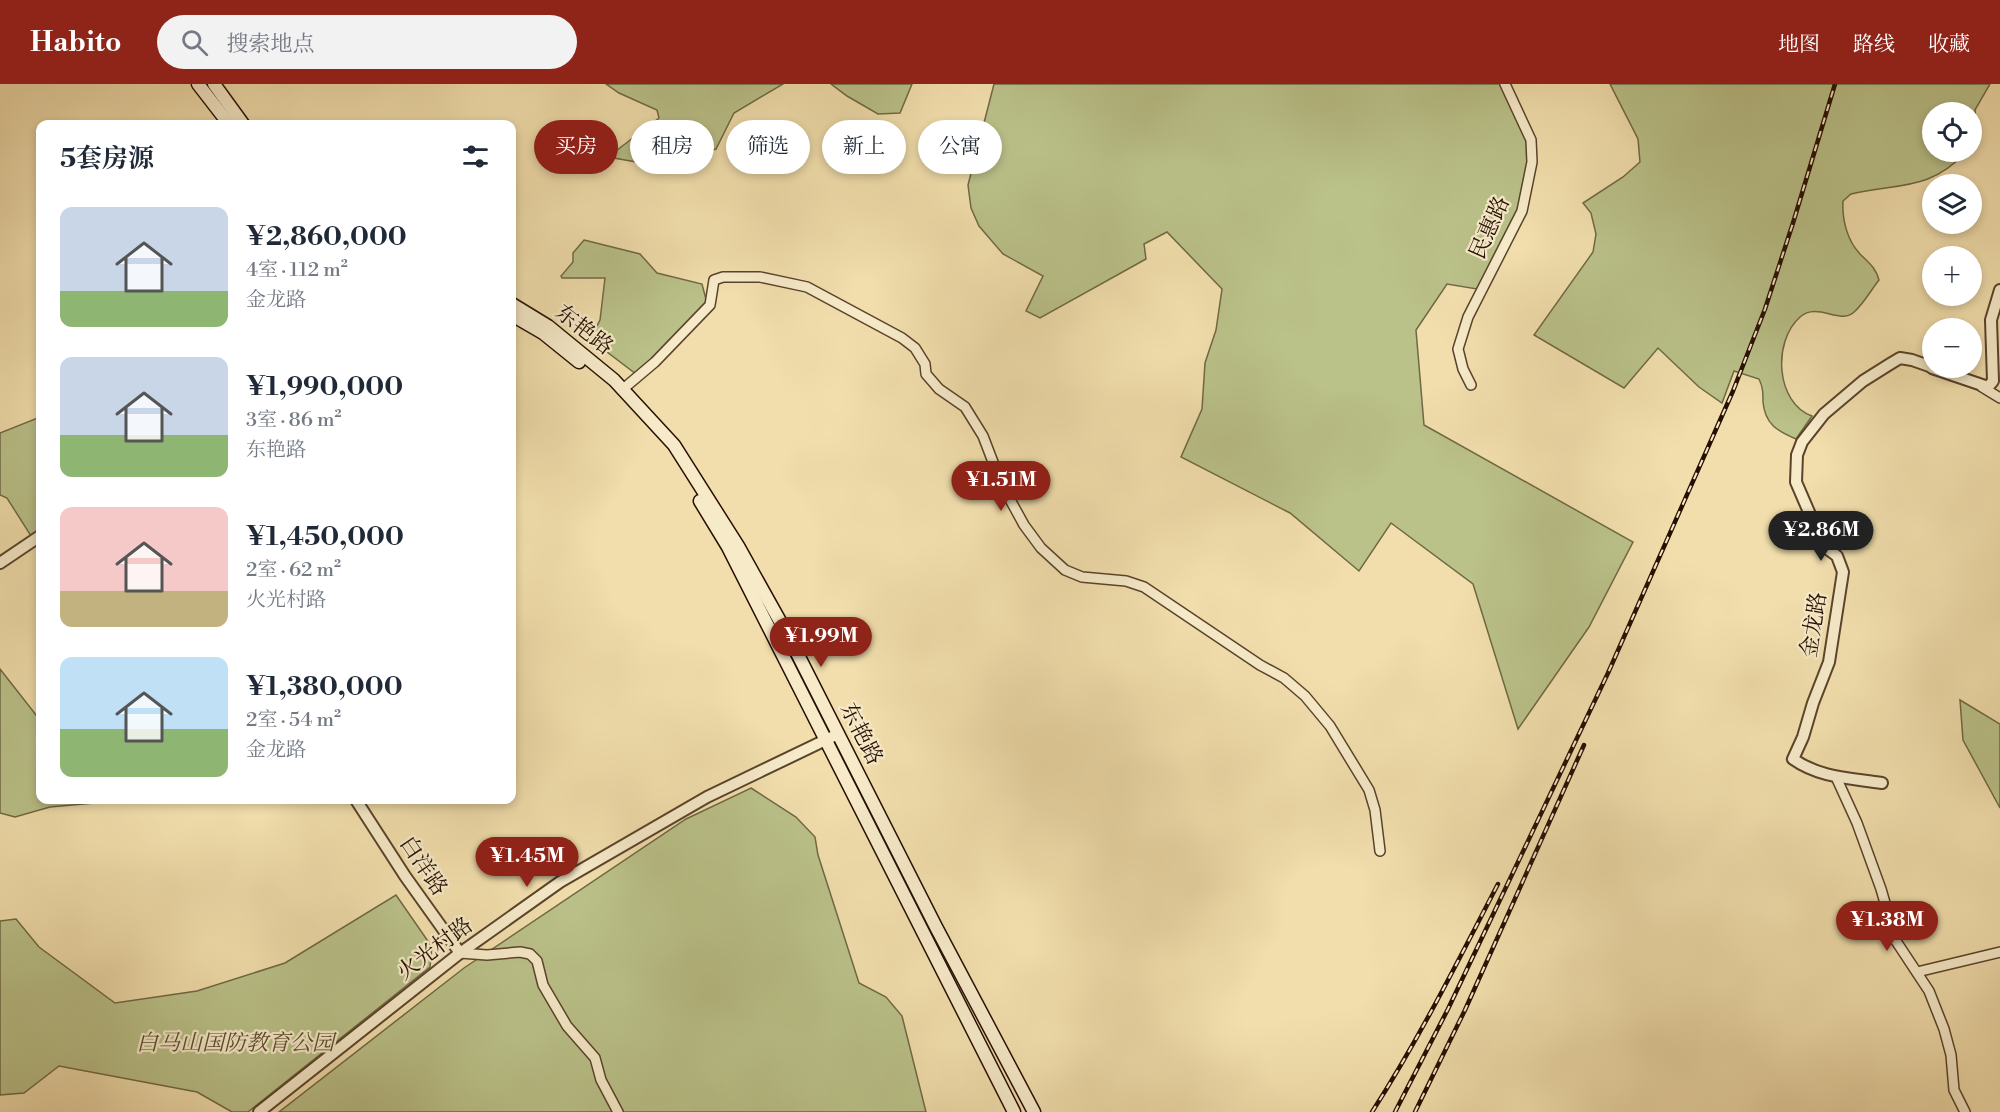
<!DOCTYPE html>
<html lang="zh">
<meta charset="utf-8">
<style>
body{margin:0;font-family:"Libre Bodoni","Noto Serif SC",serif;background:#f2f2f3;color:#1f2937;height:100vh;display:flex;flex-direction:column;font-size:22px;white-space:nowrap}
*{box-sizing:border-box;margin:0}
p{font-size:20px;color:#747a83}
.icon{flex:none;width:33px;height:33px;fill:none;stroke:currentColor;stroke-width:2;stroke-linecap:round;stroke-linejoin:round}
.map{position:relative;flex:1;overflow:hidden}
.side{position:absolute;left:36px;top:36px;width:480px;height:684px;display:flex;flex-direction:column;background:#fff;border-radius:12px;box-shadow:0 3px 9px #0003}
.side>*{flex:none}
.banner{position:absolute;left:534px;top:36px;width:570px;height:54px;display:flex;gap:12px}
.fabs{position:absolute;left:1922px;top:18px;display:grid;gap:12px}
.fabs a{display:grid;place-items:center;width:60px;height:60px;border-radius:50%;background:#fff;box-shadow:0 3px 9px #0003;font-size:30px}
.price{position:absolute;translate:-50% -51px;padding:0 14px;border-radius:21px;background:#8f2418;color:#fff;font-size:20px;line-height:39px;filter:drop-shadow(0 2px 3px #0008)}
.price::after{content:'';position:absolute;left:50%;top:36px;width:18px;height:14px;margin-left:-9px;background:inherit;clip-path:polygon(0 0,100% 0,50% 100%)}
.price.active{background:#222;color:#fff}
ul{padding:0;list-style:none}
li{display:flex;align-items:center;gap:18px;height:150px;padding:0 24px}
li span{display:grid;place-items:center;flex:none;width:168px;height:120px;border-radius:12px;color:#555}
li>.icon{margin-inline-start:auto}
span .icon{width:72px;height:72px;fill:#fffc;stroke-width:1}
li b{font-size:26px}
h2{display:flex;justify-content:space-between;align-items:center;height:72px;padding:0 24px;font-size:26px}
.tag{padding:0 21px;border-radius:27px;background:#fff;box-shadow:0 3px 9px #0003;font-size:21px;line-height:54px}
.tag.active{background:#8f2418;color:#fff}
header{display:flex;align-items:center;gap:36px;box-sizing:border-box;height:84px;padding:0 30px;background:#8f2418;color:#fff}
header strong{font-size:28px}
nav{display:flex;gap:33px;margin-inline-start:auto;font-size:21px}
.search{width:420px;height:54px;background:#f2f2f3;display:flex;align-items:center;gap:15px;box-sizing:border-box;padding:0 21px;border-radius:33px;color:#747a83;font-size:22px}
.map>svg:first-child{display:block}
.green{fill:#bac189;stroke:#706844;stroke-width:1.5}
.lines{fill:none;stroke-linecap:round;stroke-linejoin:round}
.minor-casing{stroke:#5a432b;stroke-width:12}
.tertiary-casing{stroke:#5a432b;stroke-width:14}
.secondary-casing{stroke:#270f00;stroke-width:15}
.minor{stroke:#f6eac9;stroke-width:9}
.tertiary{stroke:#f6eac9;stroke-width:10}
.secondary{stroke:#f6eac9;stroke-width:12}
.rail-casing{stroke:#270f00;stroke-width:4.5}
.rail{stroke:#f6eac9;stroke-width:2;stroke-dasharray:7;stroke-linecap:butt}
.labels{text-anchor:middle;dominant-baseline:central;stroke-width:4.5;stroke-linejoin:round;paint-order:stroke}
.street-label{font-size:22px;fill:#270f00;stroke:#f6eac9}
.park-label{font-size:22px;font-style:italic;fill:#5a4d30;stroke:#f6eac9}
</style>
<header>
<strong>Habito</strong>
<div class="search"><svg class="icon" aria-label="search" viewBox="0 0 24 24"><circle cx="10" cy="10" r="6"/><path d="M15 15l6 6"/></svg>搜索地点</div>
<nav><a>地图</a><a>路线</a><a>收藏</a></nav>
</header>
<div class="map">
<svg width="2000" height="1028" viewBox="0 0 2000 1028">
<rect width="100%" height="100%" fill="#f1deac"/>
<filter id="stains"><feTurbulence type="fractalNoise" baseFrequency=".00333" numOctaves="4"/><feColorMatrix values="0 0 0 0 .2 0 0 0 0 .09 0 0 0 0 .02 0 0 0 .5 -.17"/></filter>
<radialGradient id="worn" r=".72"><stop offset=".6" stop-color="#630" stop-opacity="0"/><stop offset="1" stop-color="#630" stop-opacity=".3"/></radialGradient>
<g class="green">
<polygon points="606,0 783,0 734,29 716,65 686,74 642,79 608,73 659,34 657,26 619,9"/>
<polygon points="831,0 912,0 900,29 878,30 847,12"/>
<polygon points="994,0 1505,0 1531,56 1522,127 1483,206 1447,200 1416,246 1424,341 1633,458 1589,543 1518,645 1473,500 1391,439 1359,487 1290,429 1181,373 1202,325 1205,279 1216,246 1222,205 1167,148 1144,160 1146,175 1040,234 1026,227 1043,192 1003,170 979,142 971,124 968,101"/>
<path d="M1610,0h380l-15,26 2,20 -6,16v-34h-39v40h34c-36,39 -68,31 -115,42l-8,7c-1,19 4,39 17,53 9,9 16,14 19,26 -8,10 -16,25 -26,33 -14,11 -36,-11 -53,4 -28,25 -24,86 12,99l-16,23c-19,-8 -31,-15 -33,-37 0,-9 0,-15 -4,-23l-25,-8 -12,32 -23,-16 -41,-39 -34,40 -90,-53 59,-83 3,-18 -5,-21 -8,-10 40,-26 17,-15 -2,-23z"/>
<polygon points="584,156 640,170 657,189 702,200 707,219 636,290 590,255 600,236 605,194 562,194 561,192 573,178 573,169"/>
<polygon points="40,333 40,446 31,452 7,414 0,411 0,349"/>
<polygon points="0,585 40,636 40,716 170,716 160,719 117,717 50,723 15,733 0,729"/>
<polygon points="1960,616 2000,640 2000,724 1963,656"/>
<polygon points="751,704 796,733 815,753 818,771 859,899 886,913 902,932 926,1028 279,1028 464,884 686,735"/>
<polygon points="396,811 432,863 430,883 248,1028 232,1028 197,1008 59,982 24,1009 0,1011 0,837 16,835 39,863 115,919 197,907 285,879"/>
</g>
<g class="lines">
<defs>
<g id="minor">
<polyline points="1471,301 1463,285 1458,265 1468,233 1522,127 1532,78 1531,56 1505,0"/>
<polyline points="1982,303 2000,314"/>
<polyline points="623,305 655,278 710,221 714,196 723,193 760,193 807,203 902,254 915,264 925,280 926,290 939,305 965,323 983,352 1001,399 1024,441 1041,464 1065,486 1082,493 1126,497 1144,503 1260,581 1284,594 1305,612 1330,642 1369,706 1375,726 1380,767"/>
<polyline points="1836,693 1857,739 1881,805 1896,857 1929,907 1944,945 1951,971 1954,1006 1965,1028"/>
<polyline points="460,869 487,871 520,868 530,870 537,877 543,901 567,942 595,974 601,996 618,1028"/>
<polyline points="1917,888 2000,868"/>
</g>
<g id="tertiary">
<polyline points="1932,284 1988,303 1993,297 1991,236 2000,206"/>
<polyline points="0,479 40,452"/>
<path d="M1882,699c-32,-5 -62,-5 -89,-24l10,-22 10,-34 16,-41 14,-90 -6,-16 -8,-6 -14,-24 -19,-44 1,-27 5,-13 22,-28 39,-33 27,-17 10,-6 12,2 20,7"/>
<polyline points="356,716 405,792 460,869"/>
<polyline points="259,1028 460,869 560,798 707,713 838,650"/>
</g>
<g id="secondary">
<polyline points="198,0 229,40"/>
<polyline points="214,0 243,40"/>
<polyline points="512,220 548,242 614,296 674,361 738,462 791,557 936,843 1034,1028"/>
<polyline points="512,231 543,249 579,278"/>
<polyline points="700,417 728,463 1014,1028"/>
</g>
</defs>
<use href="#minor" class="minor-casing"/>
<use href="#tertiary" class="tertiary-casing"/>
<use href="#secondary" class="secondary-casing"/>
<use href="#minor" class="minor"/>
<use href="#tertiary" class="tertiary"/>
<use href="#secondary" class="secondary"/>
<defs>
<g id="rail">
<path d="M1372,1028c47,-73 86,-151 126,-228"/>
<polyline points="1395,1028 1448,925 1608,589 1733,307 1765,225 1793,139 1835,0"/>
<polyline points="1415,1028 1465,926 1584,661"/>
</g>
</defs>
<use href="#rail" class="rail-casing"/>
<use href="#rail" class="rail"/>
</g>
<g class="labels">
<g class="street-label">
<text transform="translate(1490 144) rotate(-66)">民惠路</text>
<text transform="translate(584 246) rotate(38)">东艳路</text>
<text transform="translate(1814 541) rotate(-81)">金龙路</text>
<text transform="translate(861 650) rotate(63)">东艳路</text>
<text transform="translate(423 782) rotate(56)">白洋路</text>
<text transform="translate(435 865) rotate(-37)">火光村路</text>
</g>
<g class="park-label">
<text x="235" y="959">白马山国防教育公园</text>
</g>
</g>
<rect width="100%" height="100%" filter="url(#stains)"/>
<rect width="100%" height="100%" fill="url(#worn)"/>
</svg>
<div class="fabs">
<a><svg class="icon" aria-label="locate" viewBox="0 0 24 24"><circle cx="12" cy="12" r="6"/><path d="M12 2v4M12 18v4M2 12h4M18 12h4"/></svg></a>
<a><svg class="icon" aria-label="layers" viewBox="0 0 24 24"><path d="M12 4l9 5-9 5-9-5zM3 14l9 5 9-5"/></svg></a>
<a>+</a>
<a>−</a>
</div>
<b class="price" style="left:1001px;top:428px">¥1.51M</b>
<b class="price active" style="left:1821px;top:478px">¥2.86M</b>
<b class="price" style="left:821px;top:584px">¥1.99M</b>
<b class="price" style="left:527px;top:804px">¥1.45M</b>
<b class="price" style="left:1887px;top:868px">¥1.38M</b>
<div class="banner">
<a class="tag active">买房</a>
<a class="tag">租房</a>
<a class="tag">筛选</a>
<a class="tag">新上</a>
<a class="tag">公寓</a>
</div>
<section class="side">
<h2>5套房源<svg class="icon" aria-label="filters" viewBox="0 0 24 24"><path d="M4 7h16M4 17h16"/><circle cx="9" cy="7" r="2"/><circle cx="15" cy="17" r="2"/></svg></h2>
<ul>
<li><span style="background:linear-gradient(#c9d6e8 70%,#8fb573 0)"><svg class="icon" aria-label="home" viewBox="0 0 24 24"><path d="M3 11l9-7 9 7M6 9v11h12V9"/></svg></span><div><b>¥2,860,000</b><p>4室 · 112 m²</p><p>金龙路</p></div></li>
<li><span style="background:linear-gradient(#c9d6e8 65%,#8fb573 0)"><svg class="icon" aria-label="home" viewBox="0 0 24 24"><path d="M3 11l9-7 9 7M6 9v11h12V9"/></svg></span><div><b>¥1,990,000</b><p>3室 · 86 m²</p><p>东艳路</p></div></li>
<li><span style="background:linear-gradient(#f6c9c9 70%,#c2b280 0)"><svg class="icon" aria-label="home" viewBox="0 0 24 24"><path d="M3 11l9-7 9 7M6 9v11h12V9"/></svg></span><div><b>¥1,450,000</b><p>2室 · 62 m²</p><p>火光村路</p></div></li>
<li><span style="background:linear-gradient(#bfe0f5 60%,#8fb573 0)"><svg class="icon" aria-label="home" viewBox="0 0 24 24"><path d="M3 11l9-7 9 7M6 9v11h12V9"/></svg></span><div><b>¥1,380,000</b><p>2室 · 54 m²</p><p>金龙路</p></div></li>
</ul>
</section>
</div>
